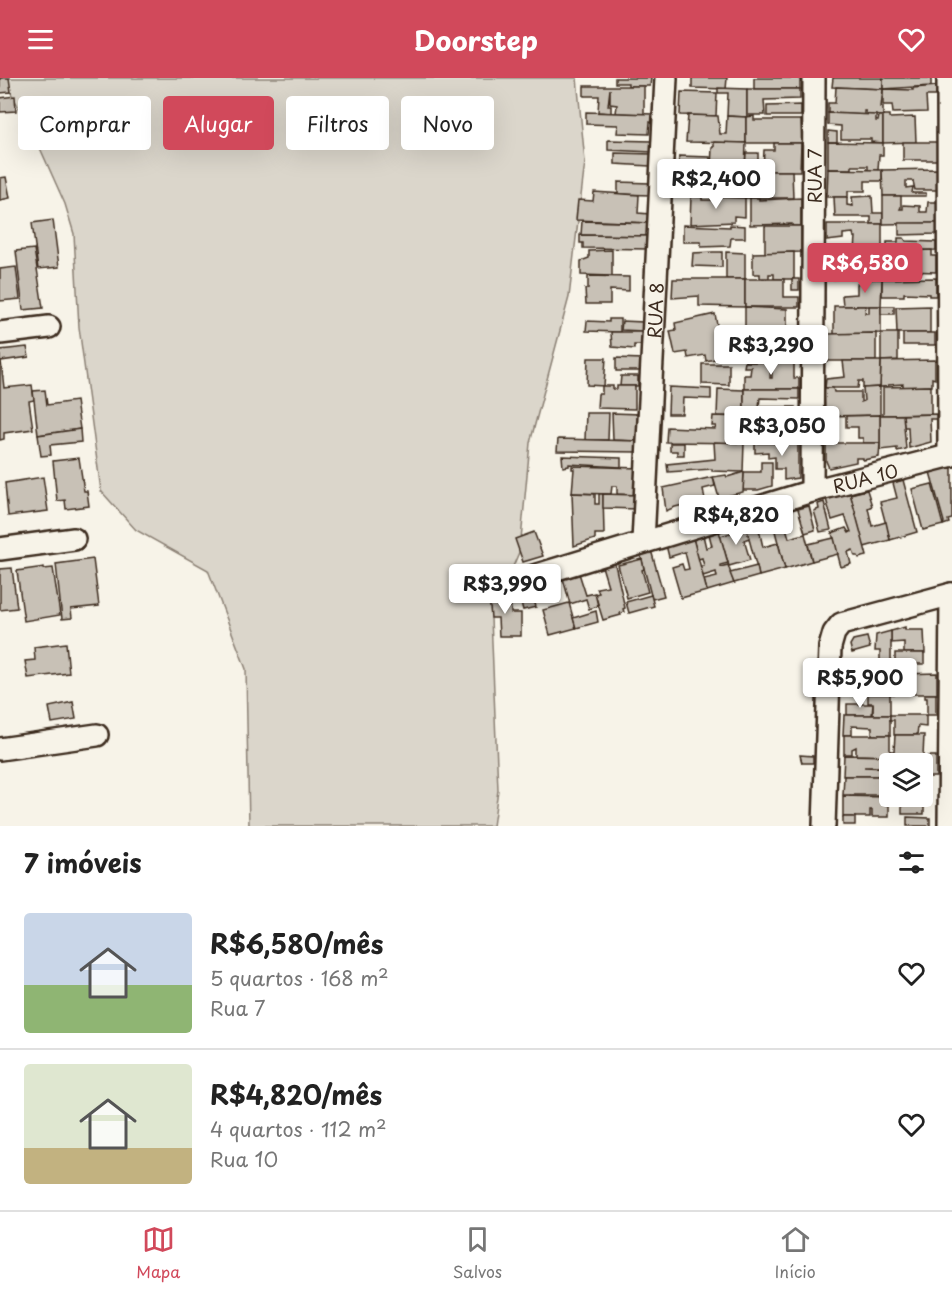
<!DOCTYPE html>
<html lang="pt">
<meta charset="utf-8">
<style>
body{margin:0;font-family:"Playpen Sans",sans-serif;background:#f2f2f2;color:#222;height:100vh;display:flex;flex-direction:column;font-size:22px;white-space:nowrap}
*{box-sizing:border-box;margin:0}
p{font-size:20px;color:#767676}
.icon{flex:none;width:33px;height:33px;fill:none;stroke:currentColor;stroke-width:2;stroke-linecap:round;stroke-linejoin:round}
.map{position:relative;height:748px;overflow:hidden}
.panel{display:flex;flex-direction:column;background:#fff;flex:1}
.panel>*{flex:none}
.hud{position:absolute;left:18px;top:18px;width:600px;height:54px;display:flex;gap:12px}
.buttons{position:absolute;left:879px;top:675px;display:grid;gap:12px}
.buttons a{display:grid;place-items:center;width:54px;height:54px;border-radius:6px;background:#fff;box-shadow:0 6px 24px #0002;font-size:30px}
.price{position:absolute;translate:-50% -51px;padding:0 14px;border-radius:6px;background:#fff;color:#222;font-size:20px;line-height:39px;filter:drop-shadow(0 2px 3px #0008)}
.price::after{content:'';position:absolute;left:50%;top:36px;width:18px;height:14px;margin-left:-9px;background:inherit;clip-path:polygon(0 0,100% 0,50% 100%)}
.price.on{background:#d1495b;color:#fff}
ul{padding:0;list-style:none}
li{display:flex;align-items:center;gap:18px;height:150px;padding:0 24px}
li+li{border-top:2px solid #e0e0e0}
li span{display:grid;place-items:center;flex:none;width:168px;height:120px;border-radius:6px;color:#555}
li>.icon{margin-inline-start:auto}
span .icon{width:72px;height:72px;fill:#fffc;stroke-width:1}
li b{font-size:26px}
h2{display:flex;justify-content:space-between;align-items:center;height:72px;padding:0 24px;font-size:26px}
.pill{padding:0 21px;border-radius:6px;background:#fff;box-shadow:0 6px 24px #0002;font-size:21px;line-height:54px}
.pill.on{background:#d1495b;color:#fff}
header{display:flex;justify-content:space-between;align-items:center;height:78px;padding:0 24px;background:#d1495b;color:#fff;font-size:27px;font-weight:700}
.tabs{display:flex;justify-content:space-around;align-items:center;height:84px;border-top:2px solid #e0e0e0;background:#fff;font-size:16px;color:#767676}
.tabs a{display:grid;justify-items:center;gap:3px}
.tabs .on{color:#d1495b}
.map>svg:first-child{display:block}
.green{fill:#dbd6cb;stroke:#8b8074;stroke-width:1.5}
.building{fill:#c8c1b6;stroke:#3b2a1e;stroke-width:1.5}
.lines{fill:none;stroke-linecap:round;stroke-linejoin:round}
.minor-casing{stroke:#3b2a1e;stroke-width:26}
.minor{stroke:#f7f3e8;stroke-width:21}
.labels{text-anchor:middle;dominant-baseline:central;stroke-width:4.5;stroke-linejoin:round;paint-order:stroke}
.street-label{font-size:18px;fill:#3b2a1e;stroke:#f7f3e8}
</style>
<header><svg class="icon" aria-label="menu" viewBox="0 0 24 24"><path d="M4 6h16M4 12h16M4 18h16"/></svg>Doorstep<svg class="icon" aria-label="heart" viewBox="0 0 24 24"><path d="M12 20l-8-8c-3-5 5-10 8-4 3-6 11-1 8 4z"/></svg></header>
<div class="map">
<svg width="952" height="748" viewBox="0 0 952 748">
<rect width="100%" height="100%" fill="#f7f3e8"/>
<filter id="ink" filterUnits="userSpaceOnUse"><feTurbulence type="fractalNoise" baseFrequency=".0167" numOctaves="2"/><feDisplacementMap in="SourceGraphic" scale="12" xChannelSelector="R" yChannelSelector="G"/><feConvolveMatrix kernelMatrix="1 2 1 2 8 2 1 2 1" color-interpolation-filters="sRGB"/></filter>
<g filter="url(#ink)">
<polygon class="green" points="3,0 577,0 585,84 569,219 530,365 520,472 491,540 498,712 493,748 249,748 246,591 208,492 136,452 101,413 79,249 74,156 65,126 36,61"/>
<g class="building">
<polygon points="0,0 9,0 11,14 0,15"/>
<polygon points="615,0 651,0 650,8 628,8 628,5 615,5"/>
<polygon points="692,0 727,0 726,11 692,10"/>
<rect x="754" y="0" width="46" height="11"/>
<polygon points="833,0 883,0 883,11 832,9"/>
<polygon points="883,0 931,0 931,8 883,11"/>
<polygon points="584,8 644,8 644,36 616,35 617,27 610,26 610,11 608,28 611,28 611,35 598,34 599,18 584,18"/>
<polygon points="937,8 937,18 926,18 927,34 893,35 892,27 883,27 883,11 913,12 913,10"/>
<polygon points="836,9 883,11 881,29 883,29 883,38 866,37 866,33 864,33 864,37 828,35 828,25 835,25"/>
<polygon points="718,10 747,11 747,39 727,38 728,15 718,15"/>
<polygon points="747,11 800,11 800,21 764,22 765,37 747,37"/>
<polygon points="681,14 717,15 716,38 680,37"/>
<polygon points="15,18 16,33 0,34 0,20"/>
<polygon points="801,27 801,38 767,38 767,28"/>
<polygon points="586,34 653,36 653,45 650,44 649,56 617,55 618,47 586,46"/>
<polygon points="828,35 876,37 876,43 878,43 879,38 883,38 883,65 871,64 871,61 841,61 841,48 828,47"/>
<polygon points="688,37 718,38 720,56 726,56 727,38 746,39 746,65 686,64"/>
<polygon points="883,37 889,37 889,40 915,39 916,64 883,65"/>
<polygon points="754,38 754,42 801,42 802,65 746,65 746,39"/>
<polygon points="828,53 837,54 837,64 828,64"/>
<polygon points="608,62 652,63 652,74 608,72"/>
<polygon points="714,64 746,65 745,93 711,92 712,69 714,69"/>
<polygon points="828,64 883,65 883,77 879,77 878,92 868,92 868,88 852,88 852,91 828,91"/>
<rect x="903" y="64" width="34" height="18"/>
<polygon points="774,65 801,65 800,93 763,93 764,72 774,72"/>
<polygon points="615,75 652,76 651,86 650,88 615,86"/>
<polygon points="746,75 758,75 758,86 761,86 761,93 745,93"/>
<polygon points="679,78 710,79 710,92 678,91"/>
<polygon points="679,91 745,93 745,117 740,117 740,111 724,110 725,99 721,99 721,110 678,109"/>
<polygon points="828,91 882,92 882,103 865,103 865,113 848,113 848,119 827,119"/>
<polygon points="937,91 937,112 915,112 913,103 906,103 906,110 913,109 912,115 926,115 926,118 883,118 882,92"/>
<polygon points="745,93 757,95 757,93 792,93 793,120 745,120"/>
<polygon points="6,99 10,120 0,122 0,100"/>
<polygon points="618,104 650,105 650,117 618,116"/>
<polygon points="594,114 639,117 638,135 650,136 650,145 576,142 578,122 593,123"/>
<polygon points="691,118 702,119 702,122 712,122 713,119 745,120 745,139 734,138 734,144 690,146"/>
<polygon points="872,118 873,135 883,135 883,146 871,146 871,139 835,139 834,119 847,119 847,127 853,128 852,119"/>
<polygon points="883,118 901,118 901,129 900,131 903,131 903,127 920,128 920,134 927,134 928,124 937,124 937,145 883,146"/>
<polygon points="750,120 759,120 759,122 801,120 801,148 792,148 792,146 750,147"/>
<polygon points="53,142 59,189 38,191 32,145"/>
<polygon points="582,143 650,145 650,158 581,157"/>
<polygon points="899,145 937,145 937,156 899,157"/>
<polygon points="827,146 882,146 882,173 855,173 856,159 854,159 853,155 843,156 843,161 827,163"/>
<polygon points="683,147 730,149 730,147 745,148 745,160 731,160 730,168 701,169 701,164 683,164"/>
<polygon points="765,148 801,148 801,174 765,175"/>
<polygon points="580,157 650,158 649,171 583,170 583,165 580,165"/>
<polygon points="898,160 904,160 906,163 936,164 936,172 887,173 887,164 898,164"/>
<polygon points="34,171 43,230 23,232 16,173"/>
<polygon points="612,172 612,198 581,197 581,183 589,180 589,173"/>
<polygon points="932,172 932,178 936,178 936,194 907,193 905,184 903,196 883,196 883,174"/>
<polygon points="882,173 882,198 857,198 857,200 826,202 826,174"/>
<polygon points="713,174 722,174 722,189 692,188 693,175"/>
<polygon points="726,174 745,175 745,201 726,201"/>
<polygon points="794,174 794,201 774,201 774,196 769,196 769,200 760,200 760,196 753,196 753,175"/>
<polygon points="16,189 20,221 0,223 0,191"/>
<polygon points="588,198 629,199 629,213 610,212 610,226 586,226 585,211 588,211"/>
<polygon points="936,200 936,218 929,218 929,216 904,215 904,218 882,218 882,201"/>
<polygon points="673,201 745,201 745,229 699,228 699,218 672,220"/>
<polygon points="745,201 784,201 784,219 799,219 799,229 745,229"/>
<rect x="792" y="201" width="7" height="11"/>
<polygon points="861,201 882,201 881,228 843,228 842,217 857,216 857,206 861,206"/>
<polygon points="834,228 866,228 865,235 869,235 869,228 881,228 881,255 834,256"/>
<rect x="881" y="228" width="13" height="8"/>
<polygon points="930,228 930,255 897,255 896,229"/>
<polygon points="745,229 787,231 787,252 752,253 751,252 745,252"/>
<polygon points="715,236 723,279 706,283 705,277 688,280 687,274 675,276 670,253 676,252 675,245"/>
<polygon points="609,241 620,241 620,254 586,253 587,243 609,244"/>
<polygon points="622,243 643,244 643,253 621,252"/>
<polygon points="611,254 644,254 643,267 634,267 634,271 612,269"/>
<polygon points="876,255 876,283 826,283 826,256"/>
<polygon points="881,255 898,255 898,282 881,283"/>
<rect x="903" y="255" width="32" height="12"/>
<polygon points="745,256 768,256 768,262 799,262 799,284 745,284"/>
<polygon points="27,269 29,279 1,283 4,310 32,307 34,322 29,323 33,351 4,355 4,361 0,362 0,272"/>
<polygon points="588,280 606,280 604,308 587,307"/>
<polygon points="616,280 642,281 642,293 616,293"/>
<polygon points="935,282 935,301 932,300 932,308 903,309 903,306 888,307 888,309 880,309 881,283"/>
<polygon points="843,283 881,283 880,309 863,310 863,303 859,303 858,310 825,310 826,301 845,299"/>
<polygon points="745,284 771,284 770,300 772,300 772,284 794,284 794,300 799,300 799,311 744,311 744,297 750,297 751,289 744,289"/>
<polygon points="702,286 729,286 729,307 702,306"/>
<polygon points="621,298 638,298 638,308 620,308"/>
<polygon points="602,308 613,308 613,311 617,311 617,308 635,308 635,331 597,330 598,316 602,316"/>
<polygon points="931,308 931,336 883,337 883,309"/>
<polygon points="669,309 711,311 711,321 683,320 682,336 668,336"/>
<polygon points="880,309 880,337 825,338 824,310 833,310 834,314 861,314 861,324 864,323 863,310"/>
<polygon points="718,311 744,312 744,339 717,338"/>
<polygon points="744,311 799,311 799,321 760,320 759,329 795,329 794,338 744,338"/>
<polygon points="45,312 47,327 76,323 80,351 38,357 33,313"/>
<polygon points="586,335 609,335 608,362 585,362"/>
<polygon points="612,335 640,336 639,363 613,362"/>
<polygon points="936,336 936,341 930,341 931,364 909,370 908,349 904,349 903,337"/>
<polygon points="880,337 903,337 906,371 897,373 897,370 880,372"/>
<polygon points="880,337 880,365 863,365 863,360 858,360 858,349 846,349 846,338"/>
<polygon points="713,338 744,339 744,365 666,364 667,349 715,351 716,348 712,348"/>
<polygon points="744,338 798,339 798,347 760,347 760,356 798,356 798,365 744,365"/>
<polygon points="80,351 81,364 50,367 51,377 41,378 38,357"/>
<rect x="826" y="358" width="9" height="7"/>
<polygon points="558,361 639,363 639,374 557,373"/>
<polygon points="714,364 744,365 743,394 712,393 712,391 668,394 667,386 715,381"/>
<polygon points="670,365 684,365 684,377 677,377 677,373 670,373"/>
<polygon points="755,365 798,365 798,400 784,402 784,391 775,391 775,379 768,380 768,374 755,375"/>
<polygon points="826,365 880,365 879,379 863,382 863,380 856,380 856,384 829,390 826,383"/>
<polygon points="562,378 621,380 621,389 569,386 569,388 563,389"/>
<polygon points="79,380 84,413 87,413 89,428 66,431 65,422 57,423 53,383"/>
<polygon points="761,384 772,384 772,408 758,412 743,412 744,394 761,394"/>
<polygon points="572,388 639,390 637,417 617,416 617,408 612,408 611,416 572,415 574,391 572,391"/>
<polygon points="952,388 952,441 948,442 949,445 943,447 944,444 930,394"/>
<polygon points="744,394 743,414 719,420 713,399 726,397 727,399"/>
<polygon points="43,399 48,433 8,438 5,405"/>
<polygon points="713,399 715,408 703,411 705,422 675,429 666,433 663,410"/>
<polygon points="903,402 917,454 890,462 880,424 897,420 893,405"/>
<polygon points="932,406 943,447 923,452 912,411"/>
<polygon points="867,412 872,428 868,430 872,448 886,444 890,462 864,469 850,416"/>
<polygon points="572,415 595,416 595,426 599,426 599,416 603,416 604,456 595,456 595,461 574,468"/>
<polygon points="850,415 867,478 859,480 858,478 855,478 853,472 848,474 851,486 841,489 832,455 846,450 849,455 851,454 845,438 832,442 826,421"/>
<polygon points="603,416 637,417 637,431 603,430"/>
<polygon points="824,424 831,452 820,454 814,433 819,431 818,426"/>
<polygon points="809,428 815,452 805,455 798,431"/>
<polygon points="782,436 789,460 805,456 812,483 785,491 771,438"/>
<polygon points="757,443 763,469 778,465 785,491 759,498 745,446"/>
<polygon points="745,446 749,460 744,462 750,482 729,488 720,458 738,453 737,448"/>
<polygon points="719,453 728,485 720,487 720,489 728,487 734,505 707,513 704,502 717,499 716,494 703,498 700,488 704,488 702,480 698,481 693,460 703,457 706,470 712,468 709,456"/>
<polygon points="534,454 543,478 523,484 515,461"/>
<polygon points="693,460 707,513 681,520 672,489 682,486 684,492 689,491 685,474 669,479 666,467"/>
<polygon points="834,460 838,476 812,483 808,466"/>
<polygon points="651,472 664,518 652,521 640,475"/>
<polygon points="93,481 99,528 71,531 72,540 62,541 56,486"/>
<polygon points="642,481 644,491 642,492 648,514 627,520 618,487"/>
<polygon points="614,482 625,530 623,531 624,534 620,535 621,537 603,542 595,516 599,515 597,510 608,508 601,485"/>
<polygon points="757,488 759,498 734,505 730,495"/>
<polygon points="44,489 44,491 53,490 60,537 24,543 17,493"/>
<polygon points="12,490 17,530 0,532 0,491"/>
<polygon points="578,492 586,517 595,515 598,528 589,531 586,521 570,526 562,497"/>
<polygon points="530,506 536,529 523,532 517,510"/>
<polygon points="510,512 511,535 521,535 521,558 499,558 498,540 491,540 489,518"/>
<polygon points="651,517 654,528 629,535 626,524"/>
<polygon points="569,525 576,550 550,557 543,532"/>
<polygon points="596,533 598,544 576,550 573,540"/>
<polygon points="905,549 905,552 924,552 925,575 904,575 904,564 891,565 891,553"/>
<polygon points="891,553 891,596 880,596 880,573 875,573 876,557"/>
<polygon points="867,559 870,570 852,575 850,567 853,562"/>
<polygon points="66,565 69,595 28,600 25,583 35,582 34,569"/>
<polygon points="895,575 924,575 924,586 914,586 914,596 895,595"/>
<polygon points="937,595 937,616 890,616 890,609 900,609 900,607 902,607 902,596"/>
<polygon points="869,596 891,596 891,606 882,605 881,616 869,616"/>
<polygon points="868,616 890,616 890,637 873,637 873,625 868,625"/>
<polygon points="925,616 936,616 936,637 927,637 927,620 925,620"/>
<polygon points="73,624 76,641 52,645 49,629"/>
<polygon points="847,626 873,626 872,637 847,637"/>
<polygon points="844,637 890,637 890,657 872,657 872,649 852,648 852,657 843,657"/>
<polygon points="890,637 926,637 926,649 918,648 917,657 894,657 894,642 890,642"/>
<polygon points="844,657 890,657 890,678 856,677 856,669 852,671 852,676 844,676"/>
<polygon points="895,657 924,657 923,678 890,678 890,673 894,673"/>
<polygon points="800,677 813,678 813,685 802,685"/>
<polygon points="844,677 888,678 889,689 864,689 888,690 888,698 843,698"/>
<polygon points="888,678 927,680 927,678 936,678 936,699 927,699 927,696 922,696 922,686 890,686 888,698"/>
<polygon points="844,698 889,698 889,717 843,717"/>
<polygon points="843,718 884,719 884,727 889,727 889,739 872,739 872,732 870,732 870,739 843,739"/>
<polygon points="902,718 924,719 924,736 902,736"/>
<rect x="843" y="739" width="12" height="8"/>
<polygon points="907,739 930,740 930,748 907,748"/>
</g>
<g class="lines">
<defs>
<g id="minor">
<polyline points="948,0 949,378"/>
<polyline points="0,255 49,249"/>
<path id="s1" d="M812,413l2,-413"/>
<path id="s2" d="M643,464l23,-464"/>
<polyline points="0,471 74,461"/>
<path id="s3" d="M501,508l311,-95 140,-36"/>
<polyline points="0,671 97,657"/>
<polyline points="824,748 830,569 834,555 841,546 952,516"/>
<polyline points="949,748 951,516"/>
</g>
</defs>
<use href="#minor" class="minor-casing"/>
<use href="#minor" class="minor"/>
</g>
</g>
<g class="labels">
<g class="street-label">
<text stroke="none"><textPath href="#s1" startOffset="315">RUA 7</textPath></text>
<text stroke="none"><textPath href="#s2" startOffset="232">RUA 8</textPath></text>
<text stroke="none"><textPath href="#s3" startOffset="380">RUA 10</textPath></text>
</g>
</g>
</svg>
<div class="buttons">
<a><svg class="icon" aria-label="layers" viewBox="0 0 24 24"><path d="M12 4l9 5-9 5-9-5zM3 14l9 5 9-5"/></svg></a>
</div>
<b class="price" style="left:716px;top:132px">R$2,400</b>
<b class="price on" style="left:865px;top:216px">R$6,580</b>
<b class="price" style="left:771px;top:298px">R$3,290</b>
<b class="price" style="left:782px;top:379px">R$3,050</b>
<b class="price" style="left:736px;top:468px">R$4,820</b>
<b class="price" style="left:505px;top:537px">R$3,990</b>
<b class="price" style="left:860px;top:631px">R$5,900</b>
<div class="hud">
<a class="pill">Comprar</a>
<a class="pill on">Alugar</a>
<a class="pill">Filtros</a>
<a class="pill">Novo</a>
</div>
</div>
<section class="panel">
<h2>7 imóveis<svg class="icon" aria-label="filters" viewBox="0 0 24 24"><path d="M4 7h16M4 17h16"/><circle cx="9" cy="7" r="2"/><circle cx="15" cy="17" r="2"/></svg></h2>
<ul>
<li><span style="background:linear-gradient(#c9d6e8 60%,#8fb573 0)"><svg class="icon" aria-label="home" viewBox="0 0 24 24"><path d="M3 11l9-7 9 7M6 9v11h12V9"/></svg></span><div><b>R$6,580/mês</b><p>5 quartos · 168 m²</p><p>Rua 7</p></div><svg class="icon" aria-label="heart" viewBox="0 0 24 24"><path d="M12 20l-8-8c-3-5 5-10 8-4 3-6 11-1 8 4z"/></svg></li>
<li><span style="background:linear-gradient(#dfe7d0 70%,#c2b280 0)"><svg class="icon" aria-label="home" viewBox="0 0 24 24"><path d="M3 11l9-7 9 7M6 9v11h12V9"/></svg></span><div><b>R$4,820/mês</b><p>4 quartos · 112 m²</p><p>Rua 10</p></div><svg class="icon" aria-label="heart" viewBox="0 0 24 24"><path d="M12 20l-8-8c-3-5 5-10 8-4 3-6 11-1 8 4z"/></svg></li>
</ul>
</section>
<nav class="tabs">
<a class="on"><svg class="icon" aria-label="map" viewBox="0 0 24 24"><path d="M3 6l6-2 6 2 6-2v14l-6 2-6-2-6 2zM9 4v14M15 6v14"/></svg>Mapa</a>
<a><svg class="icon" aria-label="saved" viewBox="0 0 24 24"><path d="M7 4h10v16l-5-4-5 4z"/></svg>Salvos</a>
<a><svg class="icon" aria-label="home" viewBox="0 0 24 24"><path d="M3 11l9-7 9 7M6 9v11h12V9"/></svg>Início</a>
</nav>
